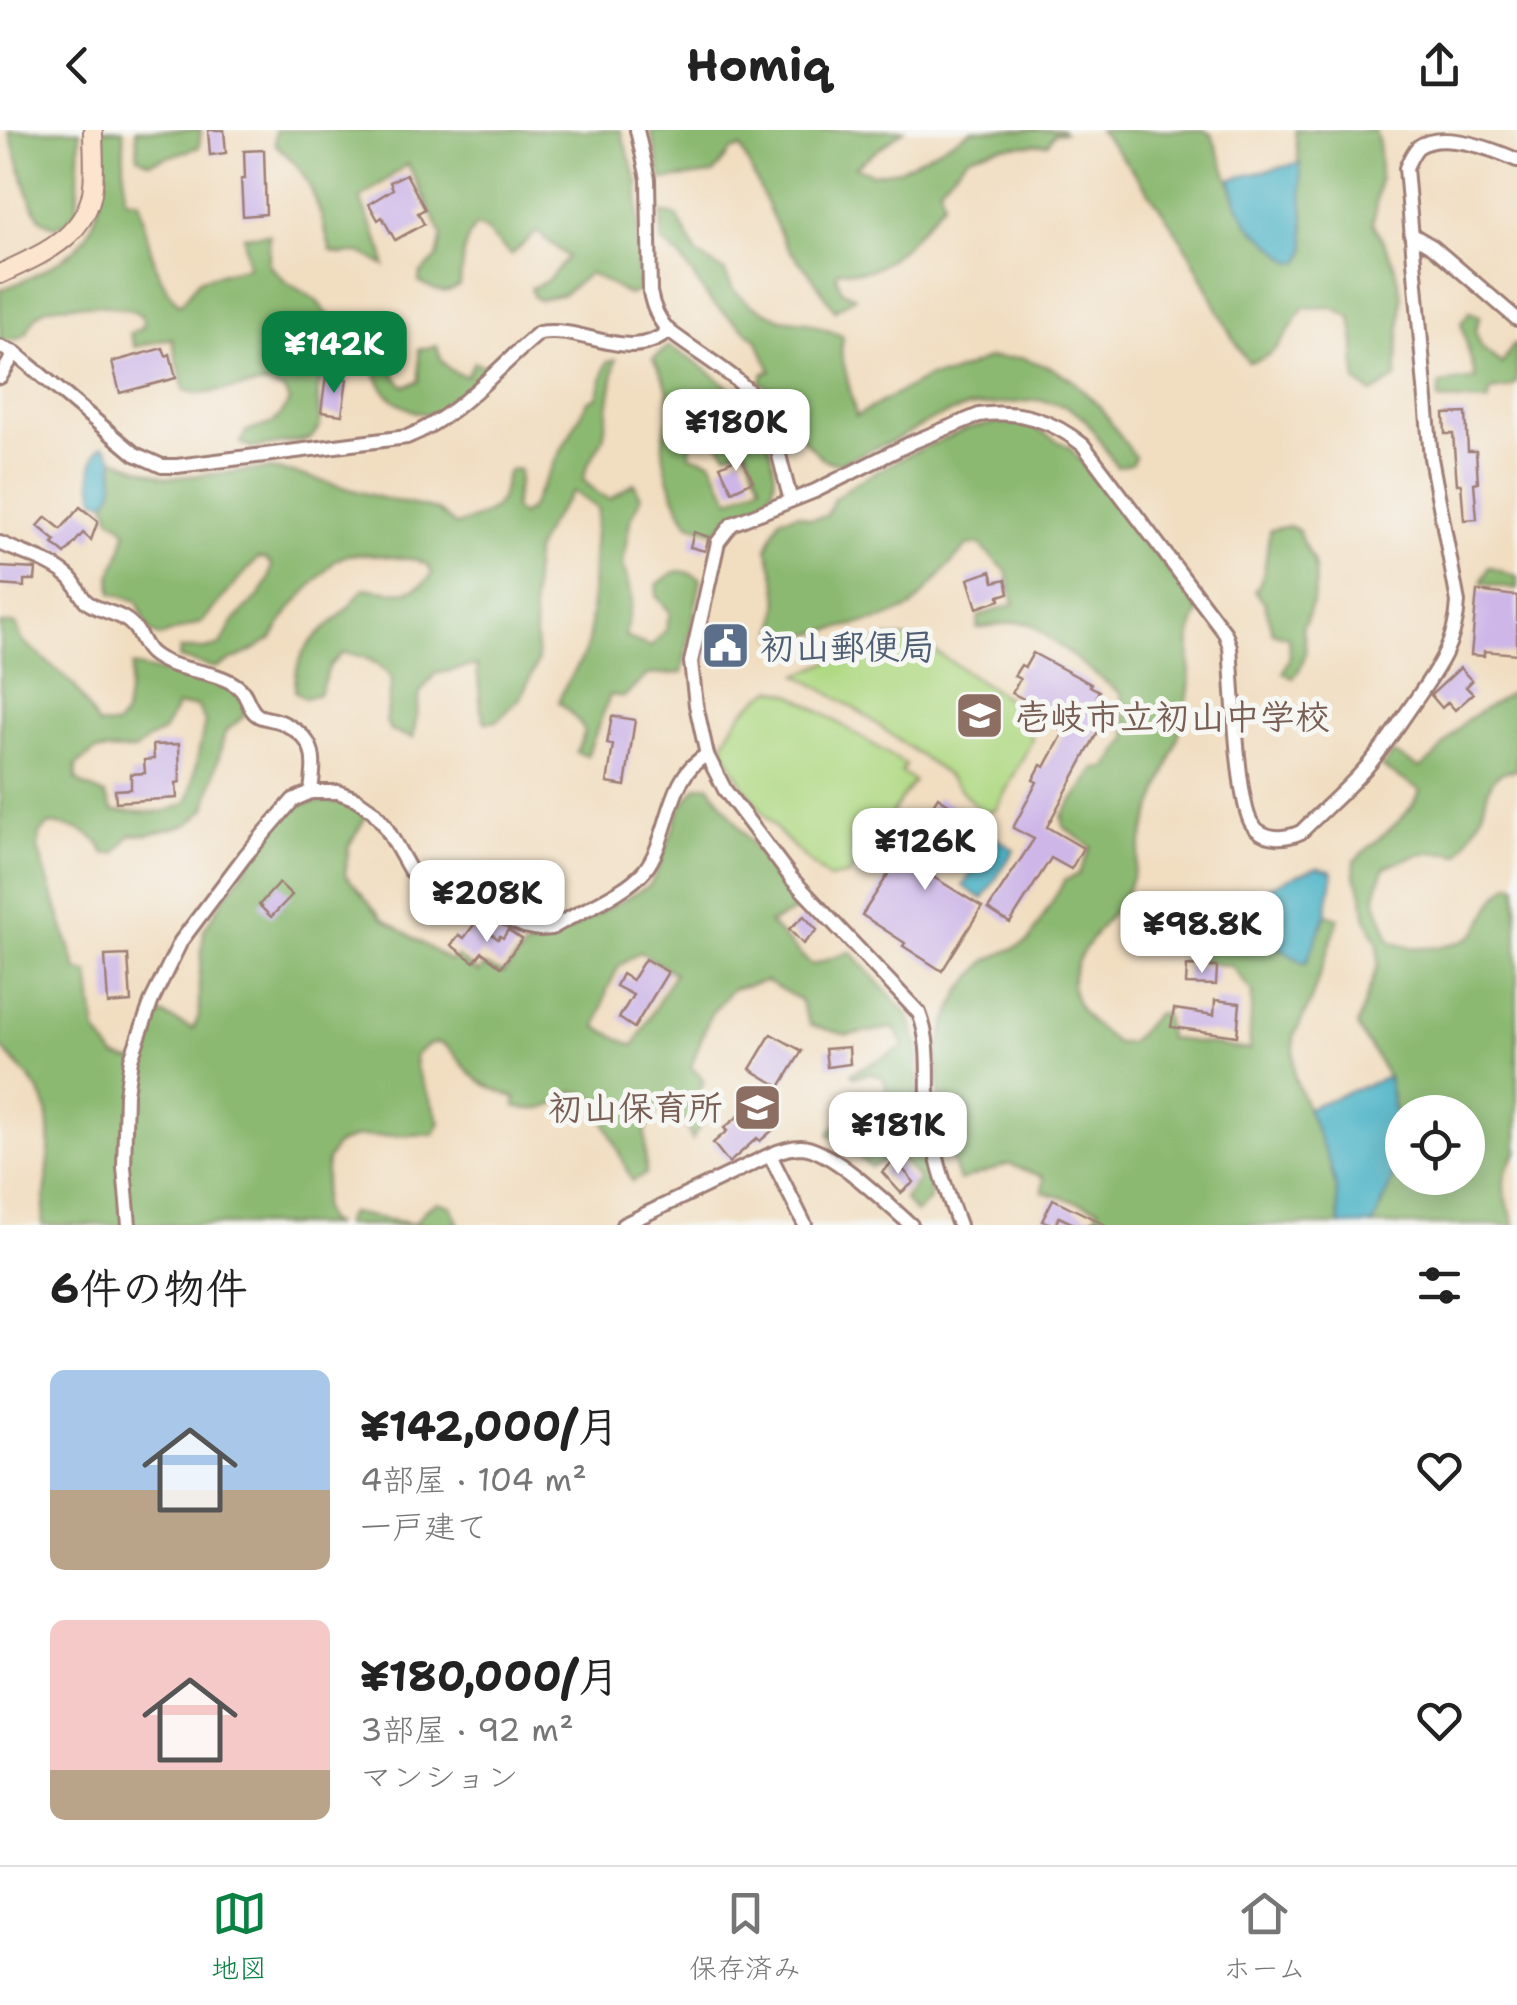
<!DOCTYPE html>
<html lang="ja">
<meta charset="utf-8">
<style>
body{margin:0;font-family:"Shantell Sans","Klee One",sans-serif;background:#f6f6f6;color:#222;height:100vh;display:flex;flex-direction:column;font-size:38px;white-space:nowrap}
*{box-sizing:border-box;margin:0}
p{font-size:32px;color:#767676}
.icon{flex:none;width:55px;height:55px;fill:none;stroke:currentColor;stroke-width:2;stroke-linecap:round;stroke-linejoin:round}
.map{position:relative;height:1095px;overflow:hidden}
.panel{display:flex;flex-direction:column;background:#fff;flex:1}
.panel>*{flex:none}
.buttons{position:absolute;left:1385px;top:965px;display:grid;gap:20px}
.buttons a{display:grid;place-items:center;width:100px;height:100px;border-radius:50%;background:#fff;box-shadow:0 5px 25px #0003;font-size:50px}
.price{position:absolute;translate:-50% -85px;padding:0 22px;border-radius:20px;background:#fff;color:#222;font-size:32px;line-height:65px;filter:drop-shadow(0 2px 5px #0008)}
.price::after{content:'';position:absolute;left:50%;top:60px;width:30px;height:22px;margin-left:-15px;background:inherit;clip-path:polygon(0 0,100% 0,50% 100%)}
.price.active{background:#0b8043;color:#fff}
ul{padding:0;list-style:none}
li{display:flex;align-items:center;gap:30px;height:250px;padding:0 50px}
li span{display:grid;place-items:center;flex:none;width:280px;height:200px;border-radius:15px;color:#555}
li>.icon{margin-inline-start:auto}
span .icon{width:120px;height:120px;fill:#fffc;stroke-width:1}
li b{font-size:42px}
h2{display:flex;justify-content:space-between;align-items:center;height:120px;padding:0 50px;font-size:42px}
header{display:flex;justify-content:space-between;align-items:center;height:130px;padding:0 50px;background:#fff;font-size:45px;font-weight:700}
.tabs{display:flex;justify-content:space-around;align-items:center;height:140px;border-top:2px solid #e0e0e0;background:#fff;font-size:28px;color:#767676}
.tabs a{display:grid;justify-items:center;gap:5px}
.tabs .active{color:#0b8043}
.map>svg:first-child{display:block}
.green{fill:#b0d984;stroke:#7d7c58;stroke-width:2.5}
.forest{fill:#8cb972;stroke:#6b6c4e;stroke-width:2.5;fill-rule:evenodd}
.water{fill:#48b2c6;stroke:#496878;stroke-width:2.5}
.building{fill:#ceb7e8}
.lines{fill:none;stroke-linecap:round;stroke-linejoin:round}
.street-casing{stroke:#9e7e76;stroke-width:18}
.secondary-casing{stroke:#9e7e76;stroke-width:22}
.street{stroke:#fff;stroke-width:12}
.secondary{stroke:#fce5cf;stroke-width:18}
.labels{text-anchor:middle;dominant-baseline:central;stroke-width:10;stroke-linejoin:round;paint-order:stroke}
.service-label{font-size:35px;font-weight:bold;fill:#4e5e75;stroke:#f6f6f2;text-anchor:start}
.education-label{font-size:35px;font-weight:bold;fill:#785e54;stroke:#f6f6f2;text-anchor:start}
</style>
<header><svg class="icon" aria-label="back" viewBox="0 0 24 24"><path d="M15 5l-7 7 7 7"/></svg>Homiq<svg class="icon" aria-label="share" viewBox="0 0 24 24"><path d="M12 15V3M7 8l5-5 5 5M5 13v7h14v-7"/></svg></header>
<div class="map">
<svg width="1517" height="1095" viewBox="0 0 1517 1095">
<rect width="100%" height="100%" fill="#f6f6f2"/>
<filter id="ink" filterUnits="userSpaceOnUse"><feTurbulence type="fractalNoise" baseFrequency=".01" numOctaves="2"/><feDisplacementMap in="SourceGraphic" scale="20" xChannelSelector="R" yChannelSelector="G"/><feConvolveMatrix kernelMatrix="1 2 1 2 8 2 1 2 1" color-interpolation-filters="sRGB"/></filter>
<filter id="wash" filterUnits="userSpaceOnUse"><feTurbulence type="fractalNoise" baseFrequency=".0048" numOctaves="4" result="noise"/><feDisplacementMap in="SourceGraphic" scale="40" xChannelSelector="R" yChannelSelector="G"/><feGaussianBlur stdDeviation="2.25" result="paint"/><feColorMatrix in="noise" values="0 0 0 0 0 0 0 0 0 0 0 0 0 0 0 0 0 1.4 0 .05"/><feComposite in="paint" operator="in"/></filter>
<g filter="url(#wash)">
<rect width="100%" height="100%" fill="#f1ddc0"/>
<g class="green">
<polygon points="888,507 916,509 1025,580 1032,610 996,680 982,683 948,646 860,582 798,545"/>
<path d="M773,559l22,7 111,69 -5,7 13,9 -65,94 -20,4c-45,-37 -82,-78 -106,-132 7,-25 27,-45 50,-58z"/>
</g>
<g class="forest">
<path d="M9,0h71l-3,79 -8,12 -13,6c-2,-1 -14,-6 -15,-8 -10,-9 -28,-74 -32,-89z"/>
<path d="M102,0h21l2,69 14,2c9,36 14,77 41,104l20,-26 48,-12 -4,-31 25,-2v31l16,16 31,19 15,18 10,34c-29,32 -24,34 -21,75l-10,12 -57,9 -12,-5 5,-12c23,-5 32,-7 43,-30l-5,-11 -18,-6 -67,10 -15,-4 -12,-52 -37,9 -5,-14 13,-5c0,-8 2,-9 -4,-14 -12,-10 -81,-12 -94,-5 -9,5 -15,16 -19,25l-8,5 -18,2v-51c24,-8 64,-28 81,-47 9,-10 16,-29 19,-43 3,-22 1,-47 2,-70z"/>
<polygon points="136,0 201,0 199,17 149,33 138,27"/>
<path d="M275,0h345l18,53v108l-9,4 -40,-22 -25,21 -26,6 -5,-4 -2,-8 16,-7 21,-24 -31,-25 -26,23 -27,-26 -8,-3c-15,17 -14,38 -16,59 -15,12 -25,5 -41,-3l1,-8 17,-16 5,-23 -34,-71 -48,35 23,53 2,14c-9,-5 -20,-14 -31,-13 -11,1 -12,3 -23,-2 -8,-28 -15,-60 -33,-84 -6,-8 -16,-16 -23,-23z"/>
<path d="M653,0h251l-49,37 17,7 27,-4 74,-40h89l2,2 -10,2 -6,10 -49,3 -30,9 -29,30 3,17c-17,19 -53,67 -80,68 -8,1 -17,-1 -25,-1l-2,6 6,15 13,6 -20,13 -24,-35 -25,-29 -45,-98 -10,3 -18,23 -51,6 -11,-48z"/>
<path d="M1099,0h105l8,5 26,70 12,21 30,24 5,8 21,-27 -11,-101h80l4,14 1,33 -7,45 21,42 8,33 -6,81 -24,15 -16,-11 -1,-38 -4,-27 -20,-10 -27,1c-16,21 -26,52 -56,54 -25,-35 -39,-75 -60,-111 -26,-44 -56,-83 -89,-121z"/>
<polygon points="662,83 677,86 697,124 724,141 734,161 751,175 781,189 806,192 843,206 841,222 856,286 928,247 948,245 989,228 1023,228 1052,238 1072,250 1100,277 1135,327 1131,334 1117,337 1085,289 1068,277 1041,270 967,277 935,288 897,309 837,334 823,329 794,300 787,270 760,252 764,243 771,241 757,210 711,172 680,127 661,111"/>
<polygon points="1469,182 1480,186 1475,201 1482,218 1502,234 1514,214 1517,215 1517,253 1510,258 1491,261 1488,272 1438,270 1440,254 1476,249 1461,193"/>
<path d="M386,214l10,33 8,9 15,-5v-32l18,-3c3,16 12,27 29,30l8,-14 15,6c-14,16 -28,33 -47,43 -9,5 -22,3 -31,-1 -29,-12 -37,-34 -41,-63z"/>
<path d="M669,216c47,28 95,59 104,116 2,11 3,21 -2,30 -9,17 -24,16 -38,24 -7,4 -12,11 -18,16l-26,-8c-14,-21 -24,-50 -26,-75 -1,-7 2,-16 3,-23 6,-30 3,-42 -13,-67zM708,299l19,24 18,-6 16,37 -31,16 -19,-39 -21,-6 1,-23z"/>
<path d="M616,229l-13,80 -16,27 -4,14 16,14 11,5 24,-16 7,14 -11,24 -7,43 9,35 -7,38 26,10 15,-17 4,-18 -14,-16 1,-11c18,-15 22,-19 44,-6l-19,94 -35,2 -23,22 -14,-2 -23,61 -11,-4 9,-20 -6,-10 -20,-20c6,-25 26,-38 30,-65 6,-43 1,-85 9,-128l-25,-18 -26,36 -12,25 -2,53 5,56 -17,36 -24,24 -12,1 -4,-12 -4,-45 -42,9 -15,19 -7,45 -23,-7 -4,-10 6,-42c-13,-17 -28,-24 -49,-26l-13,12 -11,29 -14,4 -10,-7c0,-45 18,-50 48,-78 8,-8 14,-17 21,-25 26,3 51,11 68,-14l-4,-9 -11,-5 -50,-6 -20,1 -11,5 -25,26 -23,26 -16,26 -18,12 -39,18 -36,-10 1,-9h25l16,-4 12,-23 27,-27 9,-16 3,-14 -7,-6 -7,-1 -56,64 -42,15 -11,-6 -12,-30 -25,-8 -1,-19 9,-19 6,-24 -7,-8 -9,-5 -4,-16c15,-20 4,-23 8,-43l53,19 103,-9 24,4 87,25 56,12 18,15c14,-4 36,-10 44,-23 6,-9 4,-22 10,-32l10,-1c2,15 -5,26 -5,40l7,6 8,-5 59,-109 9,-4 10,-35z"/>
<path d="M1004,292l24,3 41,22 112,136 18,30c-15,22 -7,50 -10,75 -6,47 -28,94 -43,139 -6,19 -9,40 -17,59 -11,28 -58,65 -57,98 0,26 26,44 44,59h13l28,-30 8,1 3,24 81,12 3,-58 -21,-26 -42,-6c7,-26 32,-38 56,-47l17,25 43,26 21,-50 13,4 -29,85 -16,33v40l36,88 6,24 4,37h-249l8,-17 -56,-16 1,-15 -35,-13 -50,17 -15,-44 -5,-52 -1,-33 8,-29 14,-31 26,-31 43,-20 36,-61 13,-5 13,-28 -27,-20 -2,-11 34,-47 11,-1 21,-30 -7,-44 -90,-70 -14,-2 -40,6 2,-12 35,-12 -7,-32 -28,-28 -12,2 -55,61 -28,12 -100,20 -10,-1c8,-42 5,-50 -7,-90l13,-30 19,-4 12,5 15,-3 9,-18 20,-15 59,-31 55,-24z"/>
<path d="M1289,396l10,4c1,13 9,19 14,31 7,19 -1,50 -11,66 6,20 5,36 -9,51l-10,-5 7,-15 -2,-21 -16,-5 -7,-29 -10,-12c12,-15 11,-42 15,-61z"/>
<polygon points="1489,437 1517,447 1517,460 1481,453"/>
<path d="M0,494h16l6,16 52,45 24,40 18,1 9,-11 7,-49 90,19 16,7 5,14 1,10 -19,16 -19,76 -17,16 -39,10 -20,1 -14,18 -11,1c-12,-24 -30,-27 -55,-30l-10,9 -2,16 39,121 12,4 7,58 19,25 24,6 18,-51 36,17 6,-13v-34l5,-52 20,-32 62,-85 17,-9 23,-3 30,5 10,11 -17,28 -4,29 37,44 68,43 6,-5 23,17 5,-7 19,7 25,-28 24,-6 98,-54 11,-23 20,-55 16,-20 12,-2 69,95 19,31 -28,12 42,42 40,-13 58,64 9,32 -2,90 14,34v28l-14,13 -12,-14 15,-20 -23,-24 -25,12 -42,-33 7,-9 32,8c13,-17 25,-35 15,-56l-13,-4 -15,4 -4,-4 54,-26 -11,-19 -47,7 -37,-10 -10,-25 -34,-19 -34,8 -22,26 -19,52 13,13 -6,16 2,30 -8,14 -18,-42 -12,3 -17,31 1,42 -14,7 -40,-86 -19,-4c-21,16 -30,23 -58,15l1,-8c-13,-5 -27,-10 -38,-18 -23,-17 -33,-58 -63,-24l1,12 24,54 -6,12 -79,3 -19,8 -9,16 -5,47 5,13 8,4h-293c3,-32 13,-92 3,-121 -8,-22 -30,-41 -45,-58zM177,576h20l8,16 -16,77c-18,19 -53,12 -76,12l-8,-16 -22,-10 -7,-6v-13l19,-15 41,-1 12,-11 15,-7zM640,822l34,21 -40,73 -37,-19 10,-37 12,-24z"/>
<path d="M1517,559v81c-32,-1 -28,27 -37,48 -6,12 -14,25 -21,37 -27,-7 -50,2 -74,12 -19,43 -3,35 4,73 18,13 67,9 84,-5 11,-9 15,-29 25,-40 4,-4 8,-7 12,-11l7,1v267c-21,28 -13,42 -2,73h-144c28,-41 31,-97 17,-144 -5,-19 -22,-37 -31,-55l21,-62v-20l-13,-28 -2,-20 -8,-20 -1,-15c18,-18 61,-48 66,-71l-38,-23 11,-14 27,15 12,-9 33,-38zM1402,982h66v66h-66z"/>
<polygon points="437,1072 451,1076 459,1095 343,1095 349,1083 414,1094 426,1079"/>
</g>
<g class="water">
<polygon points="1300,33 1306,120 1301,131 1292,132 1250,96 1238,75 1230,49"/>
<path d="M102,316l5,2 7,11c-4,20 7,23 -8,43l-10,-3c-6,-19 -8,-39 6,-53z"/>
<polygon points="995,707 1014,720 983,769 963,756"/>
<path d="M1317,737l13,3 3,3 -7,41 -20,50 -44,-26 -17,-25c5,-24 51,-37 72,-46z"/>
<path d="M1388,947c4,28 13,59 8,87 -4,20 -14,41 -23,60l-33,1 -4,-37 -6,-24 -23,-56z"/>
</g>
<g id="blocks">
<g class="building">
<polygon points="208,0 224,0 226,23 210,25"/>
<polygon points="264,20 266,84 243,86 241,49 245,49 244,21"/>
<polygon points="406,44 425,79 418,83 424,94 395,110 382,87 378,90 369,74 393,59 390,52"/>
<polygon points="163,218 166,226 170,224 176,248 120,263 112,232"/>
<polygon points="326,246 347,249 342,285 321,282"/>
<polygon points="1466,283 1468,321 1476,321 1478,352 1474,353 1477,389 1464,390 1461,354 1457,354 1453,304 1445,304 1444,284"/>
<polygon points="741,326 753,351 732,361 720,336"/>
<polygon points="80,377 98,391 91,410 83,403 65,424 53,414 56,411 38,396 46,387 61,399"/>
<polygon points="694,402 709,407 705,421 690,417"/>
<polygon points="0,437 36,439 35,450 24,450 24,457 0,455"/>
<polygon points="991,441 994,452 1006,449 1009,463 999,466 1000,470 977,478 968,449"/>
<polygon points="1477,461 1517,466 1517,524 1484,521 1484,526 1471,525"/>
<polygon points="715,502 740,508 733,535 708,529"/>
<polygon points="1033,523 1091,554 1090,556 1099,561 1097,565 1108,571 1100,588 1104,590 1047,697 1083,718 1071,739 1051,728 1010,793 988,779 1034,709 1013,698 1037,652 1033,650 1041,635 1045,637 1064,602 1038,588 1043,579 1012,563 1020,549 1014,546 1021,535 1025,537"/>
<polygon points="1460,538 1472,551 1466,557 1473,564 1455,580 1448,572 1442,578 1431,565"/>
<polygon points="612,586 635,590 625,656 607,653 613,615 607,614"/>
<polygon points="179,614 180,652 176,653 177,668 116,672 115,660 131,659 131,644 145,643 144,630 154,629 153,615"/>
<polygon points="938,667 965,685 958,696 964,700 953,718 946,714 927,743 982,777 942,841 903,816 905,813 862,785 893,737 892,736 899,724 901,725"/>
<polygon points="279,753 292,765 271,787 259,775"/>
<polygon points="804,786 817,800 803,814 789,799"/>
<polygon points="476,792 498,809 500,806 503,808 508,800 522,809 501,837 482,822 474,832 451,815 459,805 464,808"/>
<polygon points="128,825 131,872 108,874 105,826"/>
<polygon points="645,829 668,842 634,898 619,888 633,865 616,856 622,844 632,850"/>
<polygon points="1187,836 1217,837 1216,855 1186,854"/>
<polygon points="1215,870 1240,873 1237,906 1171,897 1174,879 1214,885"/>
<polygon points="771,904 802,921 780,957 750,939"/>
<polygon points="849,917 850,934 827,937 825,919"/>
<polygon points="754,973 775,998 760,1011 757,1008 729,1033 713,1013 727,1001 724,998"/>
<polygon points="895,1030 914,1052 901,1063 882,1042"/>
<polygon points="1053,1069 1106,1095 1076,1095 1059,1087 1055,1095 1042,1091"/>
</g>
</g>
</g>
<g filter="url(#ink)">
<use href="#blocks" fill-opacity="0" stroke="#9e7e76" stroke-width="2.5"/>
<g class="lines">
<defs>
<g id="street">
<path d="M637,0l11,49 2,113c3,16 8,28 19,39 27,22 80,50 95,80 13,27 18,60 27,89"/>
<polyline points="1411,104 1433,117 1517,189"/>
<path d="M0,217l15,6 120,101 27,12h15l230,-29c54,-22 88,-68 132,-104 45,-8 89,32 130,-2"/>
<polyline points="0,247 15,223"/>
<path d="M0,413c23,11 50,17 69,34 8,7 10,18 18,25 14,11 35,10 47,25 7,8 9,19 17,26 23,20 61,15 86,33 12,8 10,24 22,30 7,3 15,3 22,6 37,17 34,36 30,70"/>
<polyline points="770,1025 805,1095"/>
<path d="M129,1095l-5,-58 2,-73 5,-35 21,-59 29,-59 64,-85 48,-56 18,-8h27l18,7 17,12 11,13 26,46 14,14 100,42 16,3 12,-1c27,-17 73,-34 93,-58 26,-33 21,-94 62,-115"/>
<path d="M623,1095l147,-70c9,-4 20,-8 31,-8 30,1 87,58 110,78"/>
<path d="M959,1095c-15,-40 -28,-78 -31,-120 -1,-32 3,-62 -9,-92l-127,-134 -67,-89 -18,-35 -11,-50 -5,-43 27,-120 14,-18 83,-33 98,-49 66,-27c39,-6 75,6 104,30l142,188 5,14c3,34 7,155 22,177 12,17 34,15 49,8 21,-21 43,-40 62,-61 20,-21 35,-46 52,-70 23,-33 41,-58 43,-99l-27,-144 -25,-290c3,-7 7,-16 12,-21 24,-17 74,2 99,13"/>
</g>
<path id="secondary" d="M0,144c40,-19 88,-37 93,-88 2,-18 0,-38 0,-56"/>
</defs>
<use href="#street" class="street-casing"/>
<use href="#secondary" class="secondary-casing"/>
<use href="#street" class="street"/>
<use href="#secondary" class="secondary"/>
</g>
</g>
<defs>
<symbol id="civic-square" viewBox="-11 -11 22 22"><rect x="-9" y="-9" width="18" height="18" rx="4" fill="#5c6f8a" stroke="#f6f6f2"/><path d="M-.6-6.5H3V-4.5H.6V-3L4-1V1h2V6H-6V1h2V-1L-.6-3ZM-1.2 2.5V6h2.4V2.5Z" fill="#fff"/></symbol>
<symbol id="school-square" viewBox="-11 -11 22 22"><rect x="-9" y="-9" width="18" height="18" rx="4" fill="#8d6e63" stroke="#f6f6f2"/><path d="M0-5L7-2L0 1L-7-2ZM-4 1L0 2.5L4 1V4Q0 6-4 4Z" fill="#fff"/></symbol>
</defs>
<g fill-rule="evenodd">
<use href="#civic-square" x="698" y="488" width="55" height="55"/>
<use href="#school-square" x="952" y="558" width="55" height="55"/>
<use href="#school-square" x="730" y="950" width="55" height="55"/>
</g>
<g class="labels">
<g class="service-label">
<text x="760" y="516">初山郵便局</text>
</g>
<g class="education-label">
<text x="1015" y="586">壱岐市立初山中学校</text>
<text x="723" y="977" text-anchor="end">初山保育所</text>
</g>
</g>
</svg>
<div class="buttons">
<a><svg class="icon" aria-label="locate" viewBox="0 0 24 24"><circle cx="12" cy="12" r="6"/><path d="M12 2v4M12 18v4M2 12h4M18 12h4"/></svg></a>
</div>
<b class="price active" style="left:334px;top:266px">¥142K</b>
<b class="price" style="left:736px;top:344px">¥180K</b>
<b class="price" style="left:925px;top:763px">¥126K</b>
<b class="price" style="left:487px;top:815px">¥208K</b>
<b class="price" style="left:1202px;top:846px">¥98.8K</b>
<b class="price" style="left:898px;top:1047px">¥181K</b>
</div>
<section class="panel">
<h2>6件の物件<svg class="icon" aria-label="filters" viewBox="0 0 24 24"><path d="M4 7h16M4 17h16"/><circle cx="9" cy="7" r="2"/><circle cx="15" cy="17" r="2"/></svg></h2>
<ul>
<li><span style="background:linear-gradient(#a9c7e8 60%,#b9a48a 0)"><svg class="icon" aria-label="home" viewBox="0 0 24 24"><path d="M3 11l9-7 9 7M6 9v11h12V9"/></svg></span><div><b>¥142,000/月</b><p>4部屋 · 104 m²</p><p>一戸建て</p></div><svg class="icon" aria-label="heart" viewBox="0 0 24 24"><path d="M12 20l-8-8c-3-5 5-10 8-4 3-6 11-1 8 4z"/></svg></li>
<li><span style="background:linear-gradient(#f6c9c9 75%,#b9a48a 0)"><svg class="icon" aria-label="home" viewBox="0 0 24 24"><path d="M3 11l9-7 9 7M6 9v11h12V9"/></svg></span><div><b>¥180,000/月</b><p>3部屋 · 92 m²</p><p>マンション</p></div><svg class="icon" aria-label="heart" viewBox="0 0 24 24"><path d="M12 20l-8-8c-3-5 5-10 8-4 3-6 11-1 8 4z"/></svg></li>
</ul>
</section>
<nav class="tabs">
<a class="active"><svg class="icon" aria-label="map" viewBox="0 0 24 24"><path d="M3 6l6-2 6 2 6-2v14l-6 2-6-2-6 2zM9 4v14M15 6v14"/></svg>地図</a>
<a><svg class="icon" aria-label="saved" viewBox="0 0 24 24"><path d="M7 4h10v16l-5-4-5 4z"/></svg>保存済み</a>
<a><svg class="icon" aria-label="home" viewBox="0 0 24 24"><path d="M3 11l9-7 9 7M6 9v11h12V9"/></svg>ホーム</a>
</nav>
